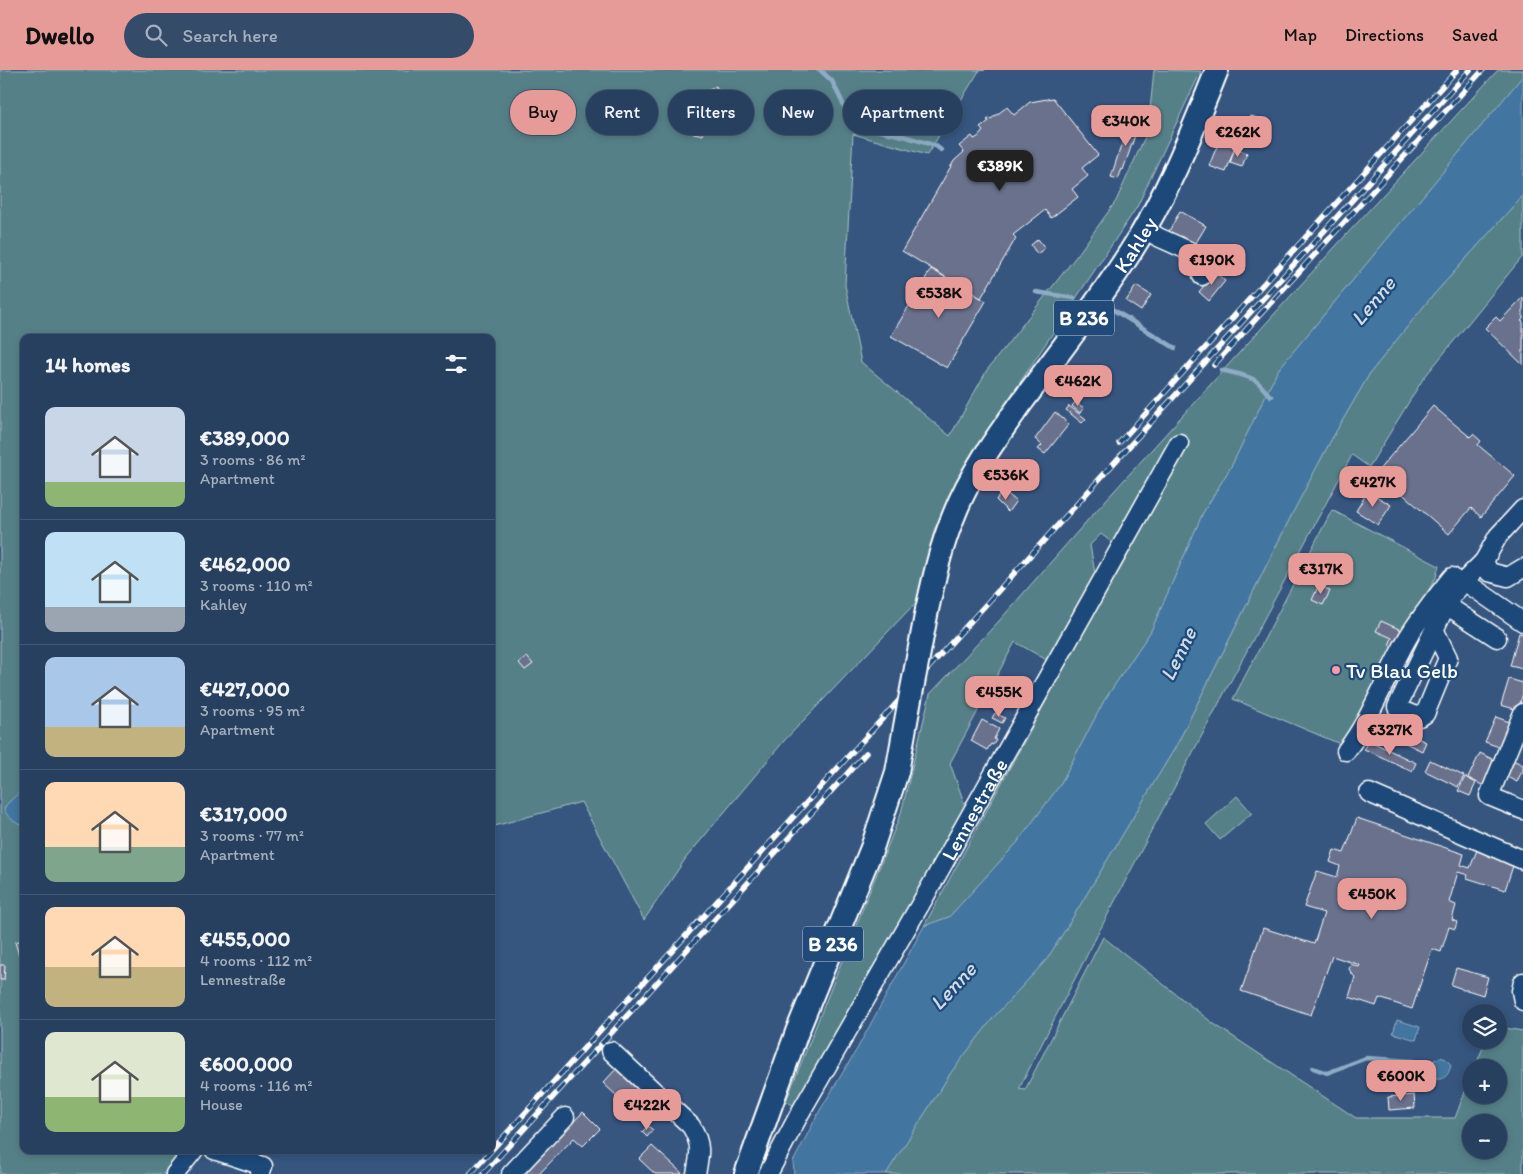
<!DOCTYPE html>
<meta charset="utf-8">
<style>
body{margin:0;font-family:Itim,sans-serif;background:#344b69;color:#f1f3f6;height:100vh;display:flex;flex-direction:column;font-size:19px;white-space:nowrap}
*{box-sizing:border-box;margin:0}
p{font-size:16px;color:#a5afbd}
.icon{flex:none;width:28px;height:28px;fill:none;stroke:currentColor;stroke-width:2;stroke-linecap:round;stroke-linejoin:round}
.map{position:relative;flex:1;overflow:hidden}
.drawer{position:absolute;left:20px;top:264px;width:475px;height:820px;display:flex;flex-direction:column;background:#284060;border-radius:10px;box-shadow:0 2px 8px #0003,0 0 0 1px #445975}
.drawer>*{flex:none}
.banner{position:absolute;left:510px;top:20px;width:475px;height:45px;display:flex;gap:10px}
.controls{position:absolute;left:1462px;top:934px;display:grid;gap:10px}
.controls a{display:grid;place-items:center;width:45px;height:45px;border-radius:50%;background:#284060;box-shadow:0 2px 8px #0003,0 0 0 1px #445975;font-size:25px}
.price{position:absolute;translate:-50% -42px;padding:0 11px;border-radius:10px;background:#e69b98;color:#111;font-size:16px;line-height:32px;filter:drop-shadow(0 1px 2px #0008)}
.price::after{content:'';position:absolute;left:50%;top:30px;width:15px;height:11px;margin-left:-8px;background:inherit;clip-path:polygon(0 0,100% 0,50% 100%)}
.price.selected{background:#222;color:#fff}
ul{padding:0;list-style:none}
li{display:flex;align-items:center;gap:15px;height:125px;padding:0 25px}
li+li{border-top:1px solid #445975}
li span{display:grid;place-items:center;flex:none;width:140px;height:100px;border-radius:10px;color:#555}
li>.icon{margin-inline-start:auto}
span .icon{width:60px;height:60px;fill:#fffc;stroke-width:1}
li b{font-size:21px}
h2{display:flex;justify-content:space-between;align-items:center;height:60px;padding:0 25px;font-size:21px}
.pill{padding:0 18px;border-radius:22px;background:#284060;box-shadow:0 2px 8px #0003,0 0 0 1px #445975;font-size:18px;line-height:45px}
.pill.selected{background:#e69b98;color:#111}
header{display:flex;align-items:center;gap:30px;box-sizing:border-box;height:70px;padding:0 25px;background:#e69b98;color:#111}
header strong{font-size:24px}
nav{display:flex;gap:28px;margin-inline-start:auto;font-size:18px}
.search{width:350px;height:45px;background:#344b69;display:flex;align-items:center;gap:12px;box-sizing:border-box;padding:0 18px;border-radius:28px;color:#a5afbd;font-size:19px}
.map>svg:first-child{display:block}
.green{fill:#568088;stroke:#aac0c4;fill-rule:evenodd}
.water{fill:#42759f;stroke:#8eacc5}
.lines{fill:none;stroke-linecap:round;stroke-linejoin:round}
.stream{stroke:#8eacc5;stroke-width:4.5}
.building{fill:#6a718d;stroke:#fff}
.minor-casing{stroke:#fff;stroke-width:21}
.major-casing{stroke:#fff;stroke-width:26}
.minor{stroke:#1f4a7a;stroke-width:18}
.major{stroke:#1f4a7a;stroke-width:22}
.rail-casing{stroke:#fff;stroke-width:5.5}
.rail{stroke:#1f4a7a;stroke-width:4;stroke-dasharray:11;stroke-linecap:butt}
.major-bridge-casing{stroke:#fff;stroke-width:26;stroke-linecap:butt}
.major-bridge{stroke:#1f4a7a;stroke-width:22}
.poi-dot{fill:#ff9aa2;stroke:#1f4a7a;stroke-width:2}
.labels{text-anchor:middle;dominant-baseline:central;stroke-width:4.5;stroke-linejoin:round;paint-order:stroke}
.shield{fill:#1f4a7a;stroke:#bcc9d7;stroke-width:1}
.shield-label{font-size:20px;font-weight:bold;fill:#fff}
.street-label{font-size:21px;fill:#fff;stroke:#1f4a7a}
.poi-label{font-size:21px;fill:#fff;stroke:#1f4a7a;text-anchor:start}
.water-label{font-size:22px;font-style:italic;fill:#d0dce7;stroke:#1f4a7a}
</style>
<header>
<strong>Dwello</strong>
<div class="search"><svg class="icon" aria-label="search" viewBox="0 0 24 24"><circle cx="10" cy="10" r="6"/><path d="M15 15l6 6"/></svg>Search here</div>
<nav><a>Map</a><a>Directions</a><a>Saved</a></nav>
</header>
<div class="map">
<svg width="1523" height="1104" viewBox="0 0 1523 1104">
<rect width="100%" height="100%" fill="#365680"/>
<filter id="ink" filterUnits="userSpaceOnUse"><feTurbulence type="fractalNoise" baseFrequency=".02" numOctaves="2"/><feDisplacementMap in="SourceGraphic" scale="10" xChannelSelector="R" yChannelSelector="G"/><feConvolveMatrix kernelMatrix="1 2 1 2 8 2 1 2 1" color-interpolation-filters="sRGB"/></filter>
<g filter="url(#ink)">
<g class="green">
<polygon points="0,0 985,0 979,1 927,85 853,64 845,215 861,292 950,366 987,300 1078,184 1116,131 1148,60 1154,0 1201,1 1137,137 972,384 934,460 922,526 784,671 686,788 644,850 581,732 491,757 491,268 24,268 24,1080 184,1080 165,1104 0,1104"/>
<polygon points="1498,0 1523,0 1523,6 1278,300 1232,395 1203,443 1151,561 1104,631 1060,715 1017,773 949,847 924,856 1084,561 1128,485 1101,464 1090,475 1096,509 1052,593 1015,572 950,693 968,744 799,1039 786,1031 901,743 930,624 999,551 1086,452 1335,177"/>
<path d="M1523,125v61l-100,123 -54,88 -17,-12c-113,210 -226,420 -333,634l6,1 78,-153 111,87 142,94h99l16,-42v19h28v-27l-24,-1 11,-27h13v-13l24,4v143h-637l66,-103 41,-53 54,-59 15,-24 114,-189 117,-234 38,-72 39,-67 58,-72zM1471,1052h28v28h-28z"/>
<polygon points="1332,440 1439,496 1436,507 1408,557 1352,679 1233,629"/>
<polygon points="1237,726 1252,743 1220,770 1206,754"/>
</g>
<g class="water">
<polygon points="1523,6 1523,125 1428,231 1370,303 1331,370 1293,442 1176,676 1062,865 1047,889 993,948 952,1001 886,1104 794,1104 793,1092 819,1042 857,979 924,856 949,847 1017,773 1060,715 1104,631 1151,561 1203,443 1232,395 1278,300"/>
<path d="M24,718v39c-9,-5 -16,-8 -20,-18l3,-5z"/>
<polygon points="1397,950 1420,957 1416,970 1393,963"/>
<path d="M1440,987l6,2 5,6c-4,23 -28,15 -22,-2z"/>
</g>
<g class="lines">
<g class="stream">
<polyline points="820,0 832,11 850,48 857,54 867,58 907,67 936,76 941,80"/>
<polyline points="1036,222 1074,228"/>
<polyline points="1112,239 1175,278"/>
<path d="M1221,300c11,3 25,4 35,11 6,4 9,11 15,15"/>
<polyline points="1313,998 1327,1003 1366,988 1413,991 1427,996"/>
<polyline points="169,1080 175,1085"/>
</g>
</g>
<g class="building">
<polygon points="716,16 724,32 707,42 703,65 685,61 692,30"/>
<polygon points="1053,28 1098,85 1082,98 1088,106 1072,119 1078,127 1051,148 1045,140 1013,165 1016,168 981,228 902,181 954,91 964,82 959,76 972,66 974,69 978,67 983,61 980,58 989,51 987,50 990,48 991,49 1007,37 1014,45 1030,32"/>
<polygon points="1251,46 1260,49 1255,62 1247,59"/>
<polygon points="1130,48 1140,51 1123,100 1122,99 1118,109 1111,107"/>
<polygon points="1219,71 1235,77 1226,102 1209,96"/>
<polygon points="1235,78 1247,83 1242,97 1230,93"/>
<polygon points="1180,141 1206,156 1194,176 1168,163"/>
<polygon points="1038,169 1045,178 1037,184 1031,175"/>
<polygon points="931,199 986,231 947,298 891,266"/>
<polygon points="1215,202 1225,211 1209,231 1199,222"/>
<polygon points="1136,216 1151,225 1141,241 1126,231"/>
<polygon points="1523,227 1523,249 1521,251 1523,252 1523,295 1485,258 1496,247 1500,251"/>
<polygon points="1075,332 1084,338 1080,343 1072,336"/>
<polygon points="1069,336 1086,349 1082,353 1066,340"/>
<polygon points="1433,336 1470,367 1473,364 1481,371 1478,375 1515,406 1481,447 1471,438 1449,464 1377,402"/>
<polygon points="1055,342 1069,354 1045,384 1038,379 1042,375 1035,369"/>
<polygon points="1003,420 1016,431 1008,442 996,430"/>
<polygon points="1368,421 1391,435 1378,455 1356,441"/>
<polygon points="1319,515 1330,521 1323,535 1312,530"/>
<polygon points="1381,551 1401,560 1393,577 1389,575 1392,568 1376,561"/>
<polygon points="1519,563 1523,564 1523,599 1510,596"/>
<polygon points="527,587 533,594 525,600 519,593"/>
<polygon points="1509,609 1523,613 1523,623 1518,640 1501,635"/>
<polygon points="995,643 1005,648 1002,653 992,648"/>
<polygon points="1496,647 1512,653 1502,678 1485,672"/>
<polygon points="982,650 999,659 994,669 996,670 993,675 991,674 987,680 971,671"/>
<polygon points="1378,650 1426,672 1422,681 1374,658"/>
<polygon points="1368,670 1416,693 1412,701 1364,679"/>
<polygon points="1480,683 1496,691 1484,716 1468,708"/>
<polygon points="1511,689 1523,695 1523,704 1521,703 1517,712 1503,705"/>
<polygon points="1430,690 1464,706 1458,717 1425,701"/>
<polygon points="1465,707 1476,713 1470,726 1458,721"/>
<polygon points="1357,748 1464,784 1461,795 1470,798 1477,780 1514,793 1505,820 1467,808 1468,805 1458,802 1449,832 1456,835 1452,850 1457,852 1455,859 1449,857 1441,882 1432,879 1412,939 1379,928 1376,936 1349,927 1355,907 1353,905 1349,899 1351,894 1359,897 1360,895 1332,886 1311,945 1241,921 1263,858 1314,874 1324,843 1304,837 1317,801 1337,807 1340,796 1330,792 1334,780 1344,783"/>
<polygon points="24,870 24,891 21,892 15,872"/>
<polygon points="0,895 5,895 4,910 0,910"/>
<polygon points="1456,898 1488,907 1483,925 1467,920 1463,920 1460,918 1451,915"/>
<polygon points="617,998 659,1038 646,1053 603,1013"/>
<polygon points="1414,1025 1415,1038 1389,1040 1388,1027"/>
<polygon points="583,1042 600,1059 583,1076 574,1068 539,1104 523,1104"/>
<polygon points="648,1056 653,1060 647,1067 642,1062"/>
<polygon points="652,1076 683,1104 655,1104 639,1089"/>
<polygon points="247,1080 263,1080 261,1087 246,1082"/>
</g>
<g class="lines">
<defs>
<g id="minor">
<polyline points="1145,159 1158,167 1196,184 1202,194 1202,206"/>
<polyline points="1523,439 1498,466 1484,491 1489,502 1508,507 1523,498"/>
<polyline points="1464,511 1523,552"/>
<polyline points="1446,535 1497,568"/>
<polyline points="1434,559 1448,588 1425,644 1419,647 1401,640 1397,637 1449,529 1468,507 1484,491"/>
<polyline points="1523,643 1489,726 1523,740"/>
<path d="M1346,681c26,-34 40,-75 61,-112 13,-22 29,-42 45,-62"/>
<polyline points="1369,723 1523,790"/>
<polyline points="1523,912 1521,921 1523,931"/>
<path d="M611,981l80,75c11,18 9,28 5,48"/>
<polyline points="214,1080 263,1096 260,1104"/>
<polyline points="175,1104 194,1080"/>
<polyline points="511,1104 565,1047"/>
<path id="s1" d="M768,1104l32,-61 124,-215 255,-455"/>
</g>
<g id="major">
<path id="s2" d="M927,540c7,-32 14,-64 27,-95 16,-41 42,-77 68,-113 37,-50 76,-99 109,-151 37,-57 61,-119 86,-181"/>
<polyline points="746,1104 797,962 872,778 897,702 908,640"/>
</g>
</defs>
<use href="#minor" class="minor-casing"/>
<use href="#major" class="major-casing"/>
<use href="#minor" class="minor"/>
<use href="#major" class="major"/>
<defs>
<g id="rail">
<polyline points="1214,295 1483,0"/>
<polyline points="1119,373 1457,0"/>
<polyline points="470,1104 1470,0"/>
<polyline points="483,1104 866,683"/>
</g>
</defs>
<use href="#rail" class="rail-casing"/>
<use href="#rail" class="rail"/>
<defs>
<polyline id="major-bridge" points="908,640 927,540"/>
</defs>
<use href="#major-bridge" class="major-bridge-casing"/>
<use href="#major-bridge" class="major-bridge"/>
</g>
</g>
<circle class="poi-dot" cx="1336" cy="600" r="5"/>
<g class="labels">
<g class="shield">
<rect x="1054" y="230.5" width="60" height="35" rx="4"/>
<rect x="803" y="856.5" width="60" height="35" rx="4"/>
</g>
<g class="shield-label">
<text x="1084" y="248">B 236</text>
<text x="833" y="874">B 236</text>
</g>
<g class="street-label">
<text stroke="none"><textPath href="#s2" startOffset="425">Kahley</textPath></text>
<text stroke="none"><textPath href="#s1" startOffset="419">Lennestraße</textPath></text>
</g>
<g class="poi-label">
<text x="1346" y="600">Tv Blau Gelb</text>
</g>
<g class="water-label">
<text transform="translate(1373 231) rotate(-50)">Lenne</text>
<text transform="translate(1178 584) rotate(-64)">Lenne</text>
<text transform="translate(953 916) rotate(-47)">Lenne</text>
</g>
</g>
</svg>
<div class="controls">
<a><svg class="icon" aria-label="layers" viewBox="0 0 24 24"><path d="M12 4l9 5-9 5-9-5zM3 14l9 5 9-5"/></svg></a>
<a>+</a>
<a>−</a>
</div>
<b class="price" style="left:1126px;top:77px">€340K</b>
<b class="price" style="left:1238px;top:88px">€262K</b>
<b class="price selected" style="left:1000px;top:122px">€389K</b>
<b class="price" style="left:1212px;top:216px">€190K</b>
<b class="price" style="left:939px;top:249px">€538K</b>
<b class="price" style="left:1078px;top:337px">€462K</b>
<b class="price" style="left:1006px;top:431px">€536K</b>
<b class="price" style="left:1373px;top:438px">€427K</b>
<b class="price" style="left:1321px;top:525px">€317K</b>
<b class="price" style="left:999px;top:648px">€455K</b>
<b class="price" style="left:1390px;top:686px">€327K</b>
<b class="price" style="left:1372px;top:850px">€450K</b>
<b class="price" style="left:1401px;top:1032px">€600K</b>
<b class="price" style="left:647px;top:1061px">€422K</b>
<div class="banner">
<a class="pill selected">Buy</a>
<a class="pill">Rent</a>
<a class="pill">Filters</a>
<a class="pill">New</a>
<a class="pill">Apartment</a>
</div>
<section class="drawer">
<h2>14 homes<svg class="icon" aria-label="filters" viewBox="0 0 24 24"><path d="M4 7h16M4 17h16"/><circle cx="9" cy="7" r="2"/><circle cx="15" cy="17" r="2"/></svg></h2>
<ul>
<li><span style="background:linear-gradient(#c9d6e8 75%,#8fb573 0)"><svg class="icon" aria-label="home" viewBox="0 0 24 24"><path d="M3 11l9-7 9 7M6 9v11h12V9"/></svg></span><div><b>€389,000</b><p>3 rooms · 86 m²</p><p>Apartment</p></div></li>
<li><span style="background:linear-gradient(#bfe0f5 75%,#9aa5b1 0)"><svg class="icon" aria-label="home" viewBox="0 0 24 24"><path d="M3 11l9-7 9 7M6 9v11h12V9"/></svg></span><div><b>€462,000</b><p>3 rooms · 110 m²</p><p>Kahley</p></div></li>
<li><span style="background:linear-gradient(#a9c7e8 70%,#c2b280 0)"><svg class="icon" aria-label="home" viewBox="0 0 24 24"><path d="M3 11l9-7 9 7M6 9v11h12V9"/></svg></span><div><b>€427,000</b><p>3 rooms · 95 m²</p><p>Apartment</p></div></li>
<li><span style="background:linear-gradient(#ffd9b3 65%,#7fa58c 0)"><svg class="icon" aria-label="home" viewBox="0 0 24 24"><path d="M3 11l9-7 9 7M6 9v11h12V9"/></svg></span><div><b>€317,000</b><p>3 rooms · 77 m²</p><p>Apartment</p></div></li>
<li><span style="background:linear-gradient(#ffd9b3 60%,#c2b280 0)"><svg class="icon" aria-label="home" viewBox="0 0 24 24"><path d="M3 11l9-7 9 7M6 9v11h12V9"/></svg></span><div><b>€455,000</b><p>4 rooms · 112 m²</p><p>Lennestraße</p></div></li>
<li><span style="background:linear-gradient(#dfe7d0 65%,#8fb573 0)"><svg class="icon" aria-label="home" viewBox="0 0 24 24"><path d="M3 11l9-7 9 7M6 9v11h12V9"/></svg></span><div><b>€600,000</b><p>4 rooms · 116 m²</p><p>House</p></div></li>
</ul>
</section>
</div>
